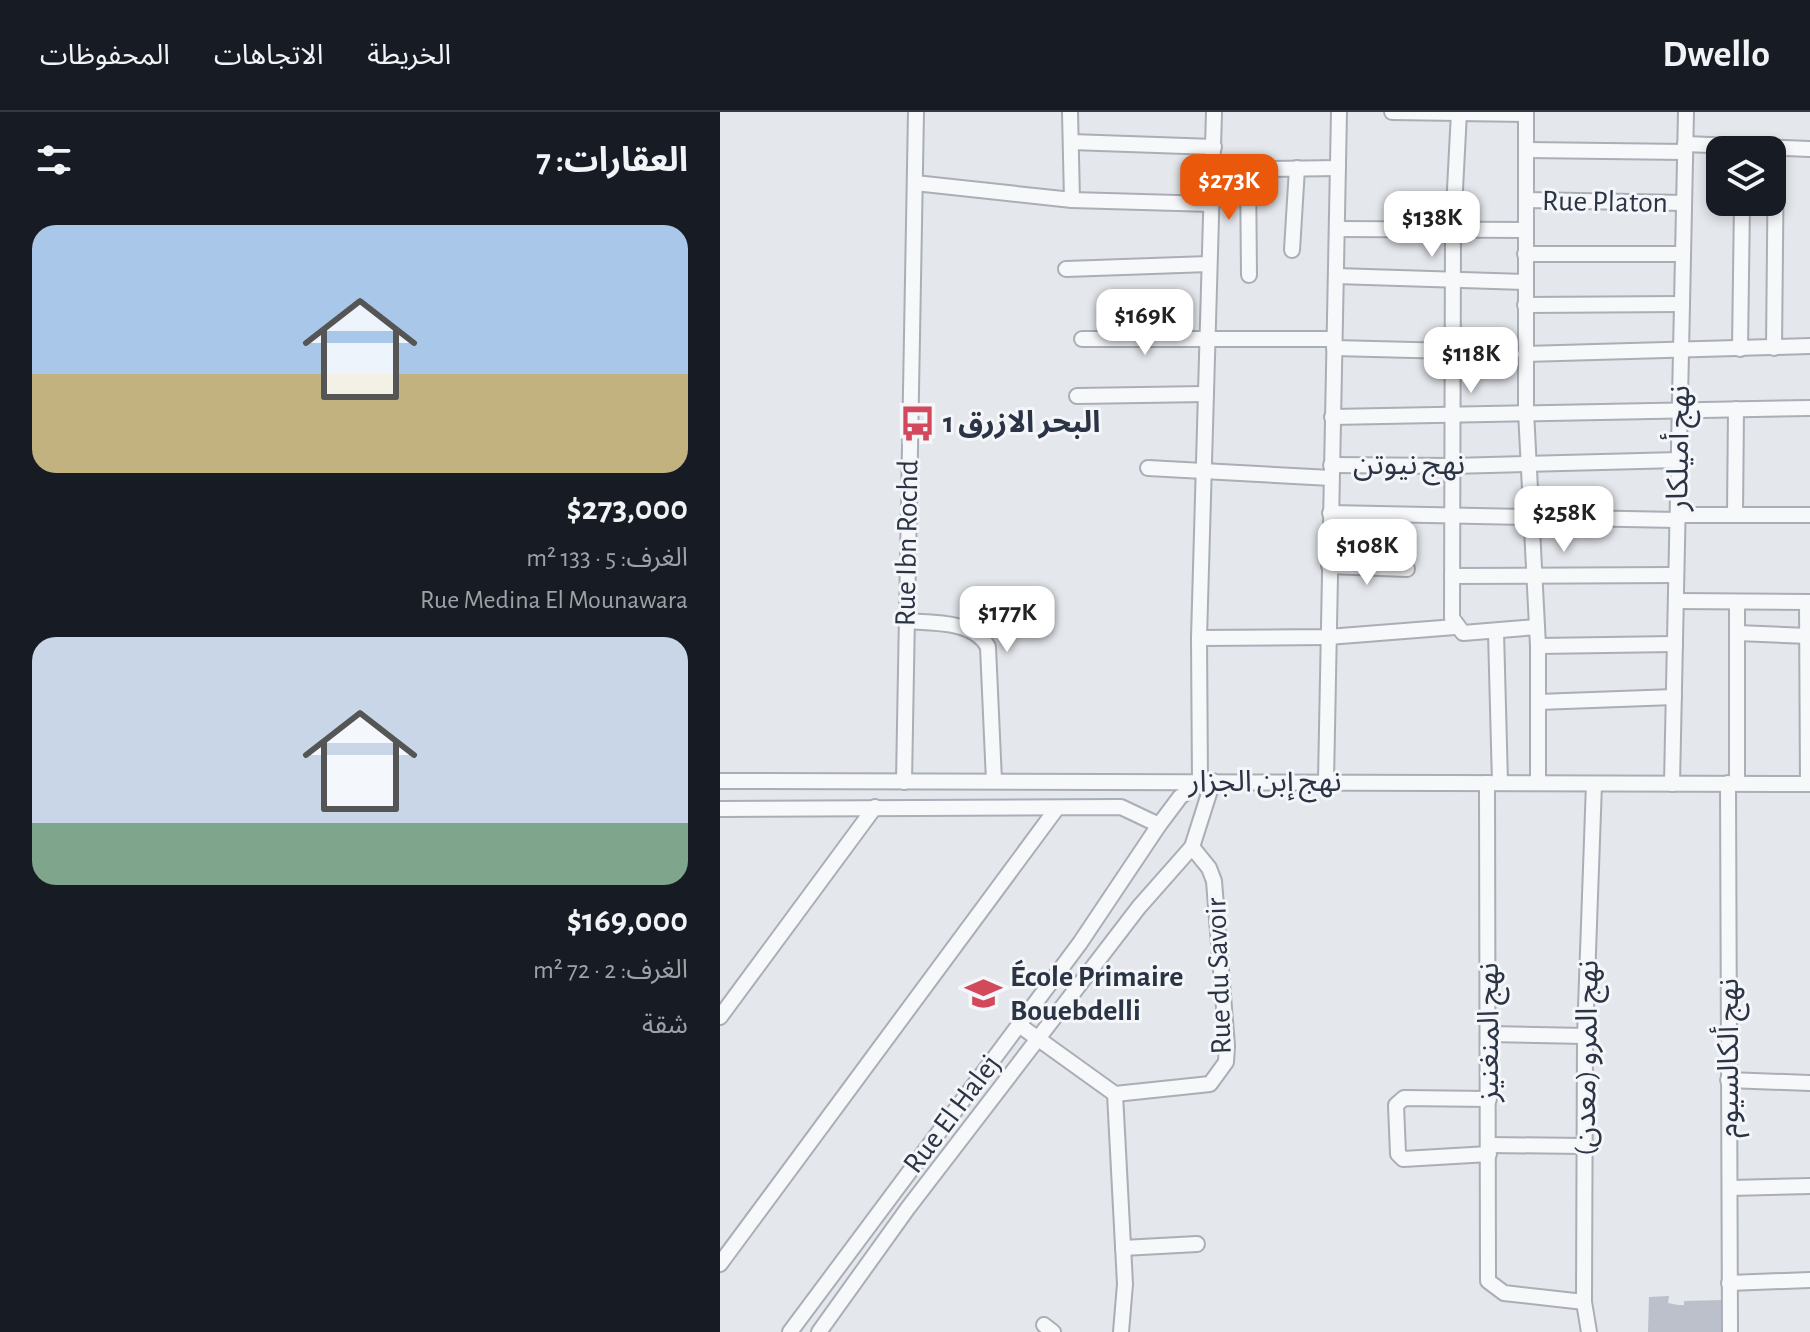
<!DOCTYPE html>
<html lang="ar">
<meta charset="utf-8">
<style>
body{margin:0;font-family:"Alegreya Sans","Noto Sans Arabic",sans-serif;background:#242831;color:#f1f3f6;direction:rtl;height:100vh;display:flex;flex-direction:column;font-size:30px;white-space:nowrap}
*{box-sizing:border-box;margin:0}
p{font-size:26px;color:#9ea1a6}
.icon{flex:none;width:44px;height:44px;fill:none;stroke:currentColor;stroke-width:2;stroke-linecap:round;stroke-linejoin:round}
.map{position:relative;flex:1;overflow:hidden;direction:ltr}
.drawer{display:flex;flex-direction:column;background:#171b24;width:720px}
.drawer>*{flex:none}
.controls{position:absolute;left:986px;top:24px;display:grid;gap:16px}
.controls a{display:grid;place-items:center;width:80px;height:80px;border-radius:16px;background:#171b24;box-shadow:0 4px 12px #0003;font-size:40px}
.price{position:absolute;translate:-50% -68px;padding:0 18px;border-radius:16px;background:#fff;color:#222;font-size:26px;line-height:52px;filter:drop-shadow(0 2px 4px #0008)}
.price::after{content:'';position:absolute;left:50%;top:48px;width:24px;height:18px;margin-left:-12px;background:inherit;clip-path:polygon(0 0,100% 0,50% 100%)}
.price.current{background:#ea580c;color:#fff}
ul{padding:0;list-style:none}
li{display:grid;align-content:center;gap:16px;height:424px;padding:0 32px}
li span{display:grid;place-items:center;height:248px;border-radius:24px;color:#555}
li>.icon{margin-inline-start:auto}
span .icon{width:144px;height:144px;fill:#fffc;stroke-width:1}
li b{font-size:34px}
h2{display:flex;justify-content:space-between;align-items:center;height:96px;padding:0 32px;font-size:34px}
header{display:flex;align-items:center;gap:48px;box-sizing:border-box;height:112px;padding:0 40px;background:#171b24;border-bottom:2px solid #363941}
header strong{font-size:38px}
nav{display:flex;gap:44px;margin-inline-start:auto;font-size:28px}
main{display:flex;flex:1;min-height:0}
.map>svg:first-child{display:block}
.building{fill:#bbc0ca}
.lines{fill:none;stroke-linecap:round;stroke-linejoin:round}
.minor-casing{stroke:#a9aeb7;stroke-width:18}
.minor{stroke:#f7f8fa;stroke-width:14}
.labels{text-anchor:middle;dominant-baseline:central;stroke-width:6;stroke-linejoin:round;paint-order:stroke}
.street-label{font-size:30px;fill:#2b3445;stroke:#f4f6f9}
.poi-label{font-size:30px;font-weight:bold;fill:#2b3445;stroke:#f4f6f9;text-anchor:start}
</style>
<header>
<strong>Dwello</strong>
<nav><a>الخريطة</a><a>الاتجاهات</a><a>المحفوظات</a></nav>
</header>
<main>
<div class="map">
<svg width="1090" height="1220" viewBox="0 0 1090 1220">
<rect width="100%" height="100%" fill="#e4e7ec"/>
<polygon class="building" points="949,1184 948,1191 958,1193 964,1193 964,1189 1002,1188 1002,1220 928,1220 929,1185"/>
<g class="lines">
<defs>
<g id="minor">
<polyline points="350,0 352,88"/>
<polyline points="672,0 806,2"/>
<polyline points="739,0 733,116 732,506 743,521 817,515"/>
<polyline points="806,0 806,299 818,534 818,670"/>
<polyline points="351,30 494,35"/>
<polyline points="965,32 1090,37"/>
<polyline points="807,38 965,40"/>
<polyline points="528,57 529,163"/>
<polyline points="493,58 618,56"/>
<polyline points="195,71 352,88 492,92"/>
<polyline points="806,88 964,91"/>
<polyline points="618,117 805,118"/>
<polyline points="572,138 577,56"/>
<polyline points="805,142 963,142"/>
<polyline points="346,157 489,152"/>
<polyline points="616,164 805,170"/>
<polyline points="805,193 962,192"/>
<polyline points="362,227 614,227"/>
<polyline points="614,236 732,239"/>
<polyline points="1054,236 1056,35"/>
<polyline points="1020,237 1022,90"/>
<polyline points="805,242 1090,234"/>
<polyline points="357,284 486,282"/>
<polyline points="612,305 1090,296"/>
<polyline points="611,353 732,354 959,348"/>
<polyline points="428,356 611,366"/>
<polyline points="610,401 957,408"/>
<polyline points="958,403 1090,403"/>
<polyline points="1015,403 1016,297"/>
<polyline points="609,454 687,457"/>
<polyline points="732,464 956,463"/>
<polyline points="956,489 1090,490"/>
<polyline points="1087,490 1088,672"/>
<path d="M185,509c26,2 69,-1 83,26l6,134"/>
<polyline points="776,520 780,671"/>
<polyline points="1017,521 1088,524"/>
<polyline points="479,526 608,525 735,515"/>
<polyline points="818,534 955,532"/>
<polyline points="818,590 954,585"/>
<polyline points="0,669 1090,672"/>
<polyline points="606,669 619,0"/>
<polyline points="184,670 196,0"/>
<polyline points="767,671 768,1169 784,1181 864,1190"/>
<polyline points="1008,671 1010,1220"/>
<polyline points="1017,671 1017,490"/>
<polyline points="952,672 966,0"/>
<polyline points="0,697 401,695 439,713"/>
<polyline points="0,905 155,695"/>
<polyline points="299,913 395,982 490,972 506,950 507,934 494,769 489,756 472,735"/>
<polyline points="769,922 865,924"/>
<polyline points="1008,968 1090,971"/>
<polyline points="395,982 405,1172 401,1220"/>
<polyline points="769,1033 865,1034"/>
<polyline points="769,1042 683,1047 678,1042 676,993 684,986 769,987"/>
<polyline points="1010,1076 1090,1074"/>
<polyline points="403,1136 477,1132"/>
<polyline points="0,1152 337,696"/>
<polyline points="1009,1171 1090,1168"/>
<polyline points="324,1213 333,1220"/>
<polyline points="70,1220 360,831 439,713 460,685 480,670 479,526 494,0"/>
<polyline points="99,1220 188,1096 419,795 472,735 493,669"/>
<polyline points="869,1220 864,1190 865,924 874,672"/>
</g>
</defs>
<use href="#minor" class="minor-casing"/>
<use href="#minor" class="minor"/>
</g>
<defs>
<symbol id="bus-bare" viewBox="-9 -9 18 18"><path d="M-5-6H5V4H4V6H2V4H-2V6H-4V4H-5ZM-3.5-4V0h7V-4ZM-3.5 1.2v1.5H-2V1.2ZM2 1.2v1.5H3.5V1.2Z" fill="#d1495b" stroke="#f4f6f9" stroke-width="2.5" paint-order="stroke"/></symbol>
<symbol id="school-bare" viewBox="-9 -9 18 18"><path d="M0-5L7-2L0 1L-7-2ZM-4 1L0 2.5L4 1V4Q0 6-4 4Z" fill="#d1495b" stroke="#f4f6f9" stroke-width="2.5" paint-order="stroke"/></symbol>
</defs>
<g fill-rule="evenodd">
<use href="#bus-bare" x="172" y="286" width="51" height="51"/>
<use href="#school-bare" x="238" y="856" width="51" height="51"/>
</g>
<g class="labels">
<g class="street-label">
<text transform="translate(885 90) rotate(1)">Rue Platon</text>
<text transform="translate(959 336) rotate(-89)">نهج أميلكار</text>
<text x="689" y="353">نهج نيوتن</text>
<text transform="translate(187 431) rotate(-89)">Rue Ibn Rochd</text>
<text x="545" y="670">نهج إبن الجزار</text>
<text transform="translate(499 864) rotate(-92)">Rue du Savoir</text>
<text transform="translate(769 920) rotate(-90)">نهج المنغنيز</text>
<text transform="translate(867 946) rotate(-89)">نهج المرو (معدن)</text>
<text transform="translate(1009 946) rotate(-90)">نهج ألكالسيوم</text>
<text transform="translate(232 1002) rotate(-53)">Rue El Halej</text>
</g>
<g class="poi-label">
<text x="223" y="311">1 البحر الازرق</text>
<text x="290" y="865">École Primaire<tspan x="290" dy="34">Bouebdelli</tspan></text>
</g>
</g>
</svg>
<div class="controls">
<a><svg class="icon" aria-label="layers" viewBox="0 0 24 24"><path d="M12 4l9 5-9 5-9-5zM3 14l9 5 9-5"/></svg></a>
</div>
<b class="price current" style="left:509px;top:110px">$273K</b>
<b class="price" style="left:712px;top:147px">$138K</b>
<b class="price" style="left:425px;top:245px">$169K</b>
<b class="price" style="left:751px;top:283px">$118K</b>
<b class="price" style="left:844px;top:442px">$258K</b>
<b class="price" style="left:647px;top:475px">$108K</b>
<b class="price" style="left:287px;top:542px">$177K</b>
</div>
<section class="drawer">
<h2>العقارات: 7<svg class="icon" aria-label="filters" viewBox="0 0 24 24"><path d="M4 7h16M4 17h16"/><circle cx="9" cy="7" r="2"/><circle cx="15" cy="17" r="2"/></svg></h2>
<ul>
<li><span style="background:linear-gradient(#a9c7e8 60%,#c2b280 0)"><svg class="icon" aria-label="home" viewBox="0 0 24 24"><path d="M3 11l9-7 9 7M6 9v11h12V9"/></svg></span><div><b>$273,000</b><p>الغرف: 5 · 133 m²</p><p>Rue Medina El Mounawara</p></div></li>
<li><span style="background:linear-gradient(#c9d6e8 75%,#7fa58c 0)"><svg class="icon" aria-label="home" viewBox="0 0 24 24"><path d="M3 11l9-7 9 7M6 9v11h12V9"/></svg></span><div><b>$169,000</b><p>الغرف: 2 · 72 m²</p><p>شقة</p></div></li>
</ul>
</section>
</main>
